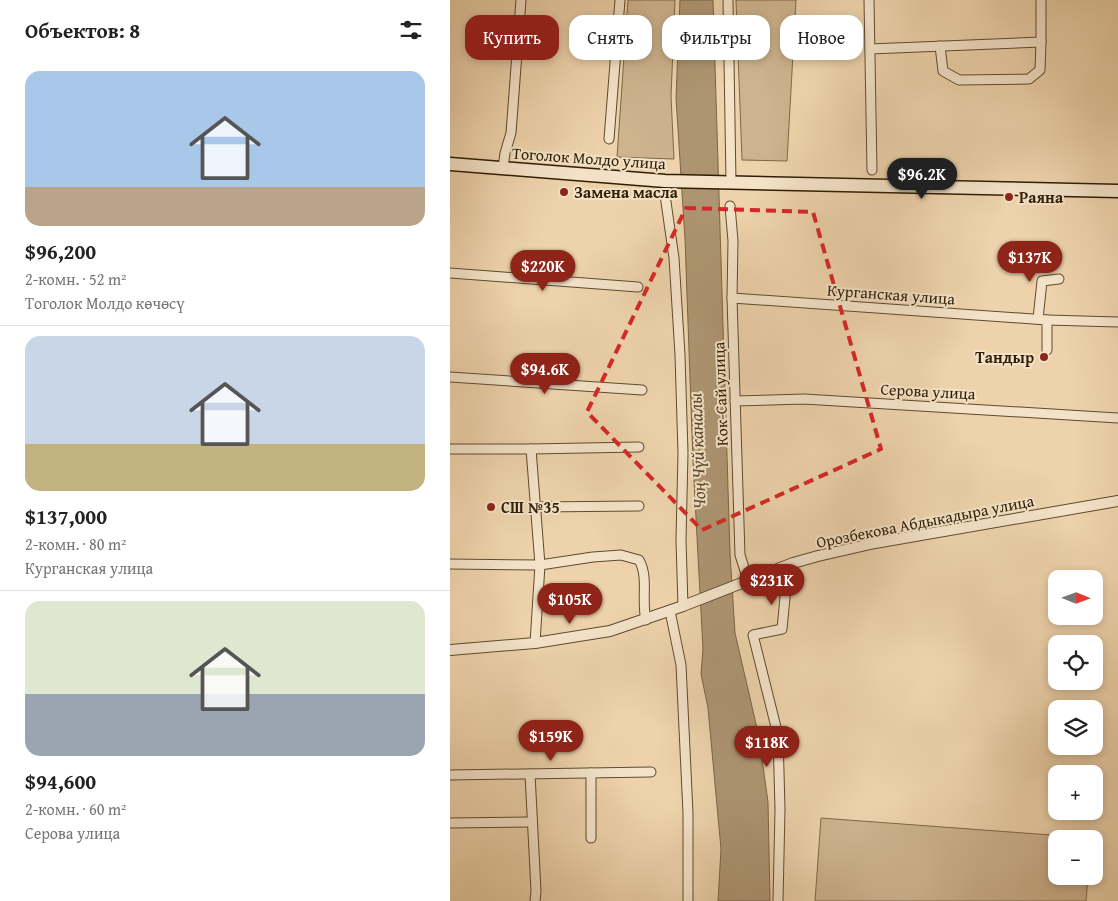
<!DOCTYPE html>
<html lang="ru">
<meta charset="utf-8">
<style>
body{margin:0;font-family:"Gentium Book Plus",serif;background:#f2f2f2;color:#222;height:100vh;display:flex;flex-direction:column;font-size:19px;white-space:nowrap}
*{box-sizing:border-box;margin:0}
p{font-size:16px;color:#767676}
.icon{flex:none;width:28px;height:28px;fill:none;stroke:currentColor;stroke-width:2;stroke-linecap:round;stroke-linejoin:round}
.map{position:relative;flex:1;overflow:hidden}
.drawer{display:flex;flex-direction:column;background:#fff;width:450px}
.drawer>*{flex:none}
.top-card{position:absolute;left:15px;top:15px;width:475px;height:45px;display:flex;gap:10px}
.needle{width:32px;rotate:91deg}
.fabs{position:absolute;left:598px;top:570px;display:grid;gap:10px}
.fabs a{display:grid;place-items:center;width:55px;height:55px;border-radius:10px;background:#fff;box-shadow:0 2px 8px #0003;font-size:25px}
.price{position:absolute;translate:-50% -42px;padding:0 11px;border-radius:18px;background:#8f2418;color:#fff;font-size:16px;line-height:32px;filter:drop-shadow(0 1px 2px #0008)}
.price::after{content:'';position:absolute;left:50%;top:30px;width:15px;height:11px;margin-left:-8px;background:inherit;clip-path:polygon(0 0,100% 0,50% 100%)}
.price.current{background:#222;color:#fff}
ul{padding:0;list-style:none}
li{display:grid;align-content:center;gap:10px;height:265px;padding:0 25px}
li+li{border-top:1px solid #e0e0e0}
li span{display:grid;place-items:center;height:155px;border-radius:15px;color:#555}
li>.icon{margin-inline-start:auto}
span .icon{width:90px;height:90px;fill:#fffc;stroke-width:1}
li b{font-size:21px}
h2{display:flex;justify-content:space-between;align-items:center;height:60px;padding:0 25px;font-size:21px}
.pill{padding:0 18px;border-radius:15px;background:#fff;box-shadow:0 2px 8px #0003;font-size:18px;line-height:45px}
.pill.current{background:#8f2418;color:#fff}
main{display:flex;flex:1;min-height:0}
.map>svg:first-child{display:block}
.green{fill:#cdb38e;stroke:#7e6848}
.water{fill:#ad9572;stroke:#7b6546}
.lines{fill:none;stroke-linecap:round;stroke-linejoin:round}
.minor-casing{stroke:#5f4b2d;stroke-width:11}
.tertiary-casing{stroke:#5f4b2d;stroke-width:12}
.secondary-casing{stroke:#301e03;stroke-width:15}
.minor{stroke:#f3e2c8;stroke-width:9}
.tertiary{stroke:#f3e2c8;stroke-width:10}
.secondary{stroke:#f3e2c8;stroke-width:12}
.marked{fill:none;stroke:#d62828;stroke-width:4;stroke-dasharray:10 6;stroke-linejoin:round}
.poi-dot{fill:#8f2418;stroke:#f3e2c8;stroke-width:2}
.labels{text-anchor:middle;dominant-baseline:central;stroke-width:4;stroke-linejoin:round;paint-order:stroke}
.street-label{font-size:16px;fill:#301e03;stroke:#f3e2c8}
.poi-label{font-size:16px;font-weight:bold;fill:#301e03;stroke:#f3e2c8;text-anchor:start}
.water-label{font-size:18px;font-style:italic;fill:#5c482a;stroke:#f3e2c8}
</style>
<main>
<section class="drawer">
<h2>Объектов: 8<svg class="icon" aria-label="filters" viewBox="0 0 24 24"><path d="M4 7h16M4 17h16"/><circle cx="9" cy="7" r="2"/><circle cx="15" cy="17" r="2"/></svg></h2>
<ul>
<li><span style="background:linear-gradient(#a9c7e8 75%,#b9a48a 0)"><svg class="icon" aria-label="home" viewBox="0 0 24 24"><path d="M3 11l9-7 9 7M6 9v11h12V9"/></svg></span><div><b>$96,200</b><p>2-комн. · 52 m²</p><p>Тоголок Молдо көчөсү</p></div></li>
<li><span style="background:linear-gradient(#c9d6e8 70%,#c2b280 0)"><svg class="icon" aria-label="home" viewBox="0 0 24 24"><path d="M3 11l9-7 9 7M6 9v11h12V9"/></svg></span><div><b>$137,000</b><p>2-комн. · 80 m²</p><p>Курганская улица</p></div></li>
<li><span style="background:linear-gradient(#dfe7d0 60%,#9aa5b1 0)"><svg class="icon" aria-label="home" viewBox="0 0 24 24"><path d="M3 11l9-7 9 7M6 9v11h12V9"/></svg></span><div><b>$94,600</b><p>2-комн. · 60 m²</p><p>Серова улица</p></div></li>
</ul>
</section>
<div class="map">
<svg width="668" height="901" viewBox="0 0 668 901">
<rect width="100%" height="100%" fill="#edd2ab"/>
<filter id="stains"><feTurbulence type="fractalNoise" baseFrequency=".004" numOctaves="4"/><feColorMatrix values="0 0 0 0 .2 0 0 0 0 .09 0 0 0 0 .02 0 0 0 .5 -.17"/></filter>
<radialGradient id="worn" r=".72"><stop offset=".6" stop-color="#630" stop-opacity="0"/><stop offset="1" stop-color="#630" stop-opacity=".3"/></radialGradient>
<g class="green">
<polygon points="178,0 225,0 221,96 224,159 167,157"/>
<polygon points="286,0 346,0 337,161 292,160"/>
<polygon points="371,818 641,838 606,839 606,876 638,876 636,901 365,901"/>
</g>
<polygon class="water" points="230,0 263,0 280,553 285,633 309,737 318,802 320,901 268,901 271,849 258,708 251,674 253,649 243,462 235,239 226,98"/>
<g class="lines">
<defs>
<g id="minor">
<polyline points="278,0 281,182"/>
<polyline points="419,0 422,170"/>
<polyline points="490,46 493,71 509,80 579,79 590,70 591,42"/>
<polyline points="420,49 591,42 591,0"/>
<polyline points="159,139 170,0"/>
<polyline points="53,168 55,153 61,133 71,0"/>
<polyline points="215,195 224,258 230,355 233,453 231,540 233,606"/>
<polyline points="280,206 283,241 282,298 290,555 298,580"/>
<polyline points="0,273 188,287"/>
<polyline points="282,298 597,320 597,350"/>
<polyline points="588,319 592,281 609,279"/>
<polyline points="597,320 668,322"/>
<polyline points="0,377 192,390"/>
<polyline points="285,401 354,399 668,418"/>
<polyline points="0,449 81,449 189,447"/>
<polyline points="81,449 90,565 85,643"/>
<polyline points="86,507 189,506"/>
<path d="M0,564l90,1 53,-8 28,-2 18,5c10,17 2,41 7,60"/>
<polyline points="220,611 231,665 238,813 238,901"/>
<polyline points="80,774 86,891 85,901"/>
<polyline points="0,775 201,772"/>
<polyline points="0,823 82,822"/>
<polyline points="141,838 141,773"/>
<polyline points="328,901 330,809 328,735 303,635 332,629 337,576 333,567"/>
</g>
<polyline id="tertiary" points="0,650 85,643 160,631 233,606 343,563 368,556 425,543 668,501"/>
<polyline id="secondary" points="0,164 215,181 668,191"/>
</defs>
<use href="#minor" class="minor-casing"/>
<use href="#tertiary" class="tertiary-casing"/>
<use href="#secondary" class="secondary-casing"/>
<use href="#minor" class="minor"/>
<use href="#tertiary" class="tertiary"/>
<use href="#secondary" class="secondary"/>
</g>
<path class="marked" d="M236,208l127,4 68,237 -179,81 -115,-118z"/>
<g class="poi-dot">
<circle cx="114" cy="192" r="5"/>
<circle cx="559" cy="197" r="5"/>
<circle cx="594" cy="357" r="5"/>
<circle cx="41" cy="507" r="5"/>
</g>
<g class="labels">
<g class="street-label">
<text transform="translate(139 158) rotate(4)">Тоголок Молдо улица</text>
<text transform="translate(441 294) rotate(4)">Курганская улица</text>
<text transform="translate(478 391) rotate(3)">Серова улица</text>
<text transform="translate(270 394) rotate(-92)">Кок-Сай улица</text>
<text transform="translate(475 521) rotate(-11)">Орозбекова Абдыкадыра улица</text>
</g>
<g class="poi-label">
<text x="124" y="192">Замена масла</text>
<text x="569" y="197">Раяна</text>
<text x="584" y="357" text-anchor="end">Тандыр</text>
<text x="51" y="507">СШ №35</text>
</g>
<g class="water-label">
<text transform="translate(247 451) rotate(-92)">Чоң Чүй каналы</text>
</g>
</g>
<rect width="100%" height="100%" filter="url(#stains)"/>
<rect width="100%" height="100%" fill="url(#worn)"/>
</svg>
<div class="fabs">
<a><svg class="needle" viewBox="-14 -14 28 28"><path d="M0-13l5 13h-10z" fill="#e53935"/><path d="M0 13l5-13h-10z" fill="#767676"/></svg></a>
<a><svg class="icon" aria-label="locate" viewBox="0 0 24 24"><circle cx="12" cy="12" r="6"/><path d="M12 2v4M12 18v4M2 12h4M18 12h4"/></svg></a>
<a><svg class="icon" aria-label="layers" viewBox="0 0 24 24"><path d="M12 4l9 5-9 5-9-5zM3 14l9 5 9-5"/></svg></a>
<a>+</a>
<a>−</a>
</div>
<b class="price current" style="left:472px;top:200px">$96.2K</b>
<b class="price" style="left:580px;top:283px">$137K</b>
<b class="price" style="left:93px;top:292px">$220K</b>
<b class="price" style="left:95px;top:395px">$94.6K</b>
<b class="price" style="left:322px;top:606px">$231K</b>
<b class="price" style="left:120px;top:625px">$105K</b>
<b class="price" style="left:101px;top:762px">$159K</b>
<b class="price" style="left:317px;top:768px">$118K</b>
<div class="top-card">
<a class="pill current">Купить</a>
<a class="pill">Снять</a>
<a class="pill">Фильтры</a>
<a class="pill">Новое</a>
</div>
</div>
</main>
